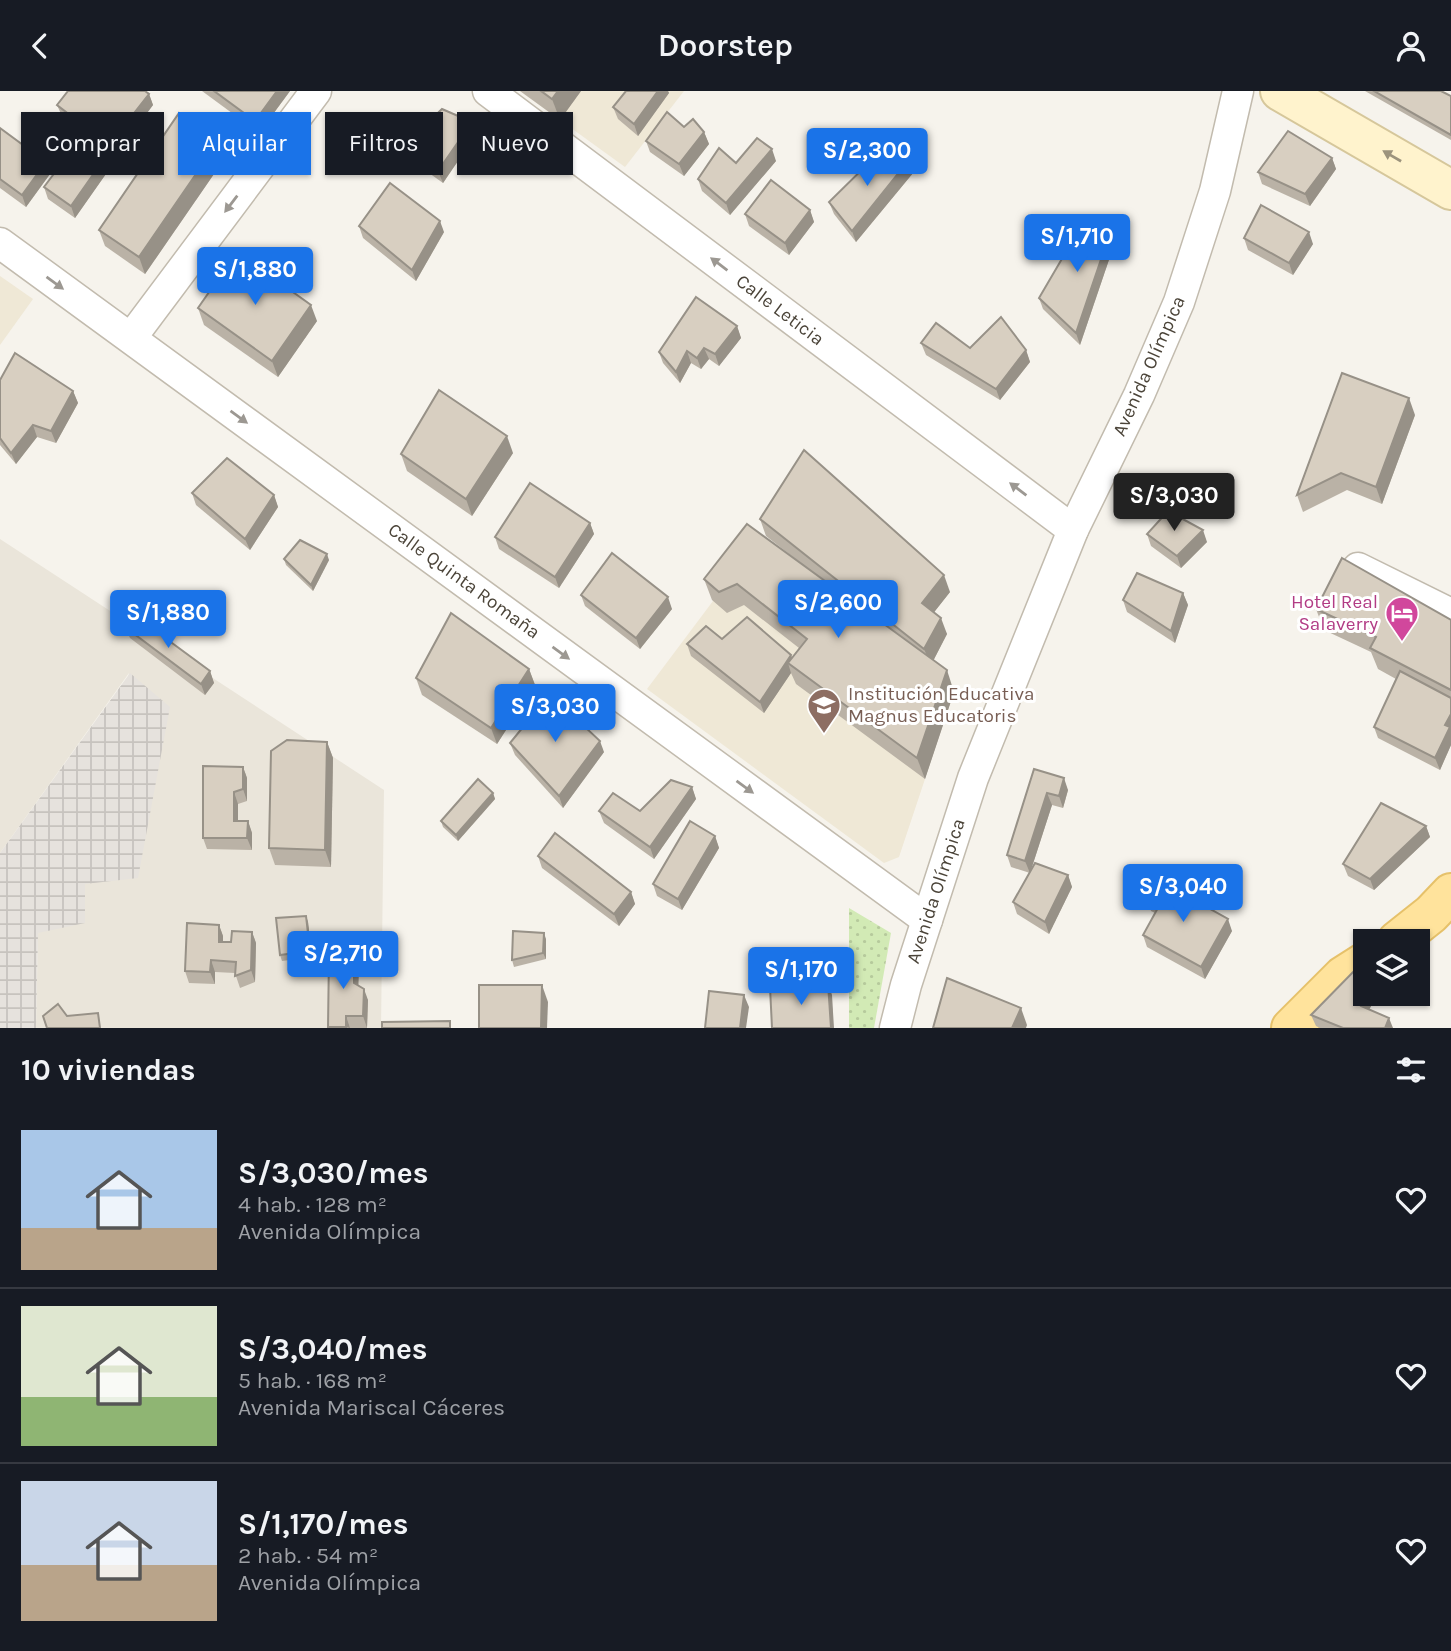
<!DOCTYPE html>
<html lang="es">
<meta charset="utf-8">
<style>
body{margin:0;font-family:Karla,sans-serif;background:#242831;color:#f1f3f6;height:100vh;display:flex;flex-direction:column;font-size:26px;white-space:nowrap}
*{box-sizing:border-box;margin:0}
p{font-size:23px;color:#9ea1a6}
.icon{flex:none;width:38px;height:38px;fill:none;stroke:currentColor;stroke-width:2;stroke-linecap:round;stroke-linejoin:round}
.map{position:relative;height:937px;overflow:hidden}
.drawer{display:flex;flex-direction:column;background:#171b24;flex:1}
.drawer>*{flex:none}
.guide{position:absolute;left:21px;top:21px;width:700px;height:63px;display:flex;gap:14px}
.fabs{position:absolute;left:1353px;top:838px;display:grid;gap:14px}
.fabs a{display:grid;place-items:center;width:77px;height:77px;border-radius:0px;background:#171b24;box-shadow:0 2px 5px #0004;font-size:35px}
.price{position:absolute;translate:-50% -60px;padding:0 16px;border-radius:7px;background:#1a73e8;color:#fff;font-size:23px;line-height:46px;filter:drop-shadow(0 2px 4px #0008)}
.price::after{content:'';position:absolute;left:50%;top:42px;width:21px;height:16px;margin-left:-10px;background:inherit;clip-path:polygon(0 0,100% 0,50% 100%)}
.price.on{background:#222;color:#fff}
ul{padding:0;list-style:none}
li{display:flex;align-items:center;gap:21px;height:175px;padding:0 21px}
li+li{border-top:2px solid #363941}
li span{display:grid;place-items:center;flex:none;width:196px;height:140px;border-radius:0px;color:#555}
li>.icon{margin-inline-start:auto}
span .icon{width:84px;height:84px;fill:#fffc;stroke-width:1}
li b{font-size:30px}
h2{display:flex;justify-content:space-between;align-items:center;height:84px;padding:0 21px;font-size:30px}
.pill{padding:0 24px;border-radius:0px;background:#171b24;box-shadow:0 2px 5px #0004;font-size:24px;line-height:63px}
.pill.on{background:#1a73e8;color:#fff}
header{display:flex;justify-content:space-between;align-items:center;height:91px;padding:0 21px;background:#171b24;font-size:32px;font-weight:600}
.map>svg:first-child{display:block}
.residential{fill:#eae5da}
.industrial{fill:url(#industrial-grid)}
.education{fill:#efe8d6}
.grass{fill:url(#grass-dots)}
.lines{fill:none;stroke-linecap:round;stroke-linejoin:round}
.street-casing{stroke:#c2bbae;stroke-width:33}
.secondary-casing{stroke:#d6c79b;stroke-width:42}
.primary-casing{stroke:#e6c16a;stroke-width:42}
.street{stroke:#fff;stroke-width:30}
.secondary{stroke:#fff3cd;stroke-width:38}
.primary{stroke:#ffe39c;stroke-width:38}
.wall{fill:#bab2a6}
.shaded-wall{fill:#979187}
.building{fill:#d8cfc1;stroke:#979187;stroke-width:2}
.oneway{fill:#9c937c}
.oneway2{fill:#9c9892}
.labels{text-anchor:middle;dominant-baseline:central;stroke-width:6;stroke-linejoin:round;paint-order:stroke}
.street-label{font-size:19px;fill:#4b4439;stroke:#fff}
.hotel-label{font-size:19px;fill:#b23c85;stroke:#fff;text-anchor:end}
.education-label{font-size:19px;fill:#785e54;stroke:#fff;text-anchor:start}
</style>
<header><svg class="icon" aria-label="back" viewBox="0 0 24 24"><path d="M15 5l-7 7 7 7"/></svg>Doorstep<svg class="icon" aria-label="person" viewBox="0 0 24 24"><circle cx="12" cy="8" r="4"/><path d="M4 21q1-7 8-7t8 7"/></svg></header>
<div class="map">
<svg width="1451" height="937" viewBox="0 0 1451 937">
<defs>
<pattern id="industrial-grid" width="8" height="8" patternUnits="userSpaceOnUse" patternTransform="scale(1.75)"><rect width="8" height="8" fill="#e6e2dd"/><path d="M0 4h8M4 0v8" fill="none" stroke="#c7c3be"/></pattern>
<pattern id="grass-dots" width="8" height="8" patternUnits="userSpaceOnUse" patternTransform="scale(1.75)"><rect width="8" height="8" fill="#d2eab5"/><path d="M2 2h.1M6 6h.1" fill="none" stroke="#b6ca9c" stroke-width="1.8" stroke-linecap="round"/></pattern>
</defs>
<rect width="100%" height="100%" fill="#f6f3ec"/>
<polygon class="residential" points="0,448 384,699 381,937 36,937 38,842 85,793 129,582 0,762"/>
<polygon class="industrial" points="130,582 170,616 138,787 85,793 85,832 38,842 36,937 0,937 0,762"/>
<g class="education">
<polygon points="520,0 684,0 625,76"/>
<polygon points="0,185 33,208 0,254"/>
<polygon points="755,454 925,688 899,766 884,772 647,598"/>
</g>
<polygon class="grass" points="849,817 891,842 874,937 849,937"/>
<g class="lines">
<defs>
<g id="street">
<polyline points="488,0 1073,439"/>
<polyline points="0,152 927,829"/>
<polyline points="131,247 316,0"/>
<polyline points="1358,477 1451,523"/>
<polyline points="895,937 906,894 973,687 1073,439 1139,304 1179,211 1215,100 1238,0"/>
</g>
<polyline id="secondary" points="1280,0 1451,99"/>
<g id="primary">
<polyline points="1397,850 1431,823 1451,802"/>
<polyline points="1291,937 1343,885 1365,871"/>
</g>
</defs>
<use href="#street" class="street-casing"/>
<use href="#secondary" class="secondary-casing"/>
<use href="#primary" class="primary-casing"/>
<use href="#street" class="street"/>
<use href="#secondary" class="secondary"/>
<use href="#primary" class="primary"/>
</g>
<g class="wall">
<polygon points="202,0 290,0 259,42"/>
<polygon points="520,0 581,0 560,29"/>
<polygon points="626,0 668,0 669,2 638,45 618,28 613,16"/>
<polygon points="1365,0 1441,0 1451,5 1451,49"/>
<polygon points="149,3 153,14 114,66 115,70 75,127 48,108 44,96 61,73 45,62 41,51 61,23 57,14"/>
<polygon points="0,37 46,71 50,83 26,116 0,97"/>
<polygon points="704,41 709,53 684,85 650,61 646,50"/>
<polygon points="477,42 443,92 408,67 404,55"/>
<polygon points="225,67 145,183 105,155 99,139"/>
<polygon points="1332,67 1336,78 1310,115 1262,93 1258,81"/>
<polygon points="776,70 730,124 702,100 698,88 736,72"/>
<polygon points="908,70 913,82 856,151 834,123 829,111"/>
<polygon points="810,119 814,131 789,164 749,135 745,123"/>
<polygon points="359,135 444,141 416,190 363,147"/>
<polygon points="1244,147 1313,153 1293,184 1248,159"/>
<polygon points="1115,151 1080,254 1043,218 1039,207"/>
<polygon points="198,217 317,230 278,286 204,234"/>
<polygon points="737,235 741,247 719,275 709,268 701,278 691,272 680,292 663,272 659,261"/>
<polygon points="921,252 970,257 1026,259 1030,271 1000,309 926,264"/>
<polygon points="0,289 73,300 78,312 56,352 37,346 16,373 0,354"/>
<polygon points="1415,324 1382,413 1347,399 1303,421 1297,404"/>
<polygon points="513,362 472,425 407,380 401,363"/>
<polygon points="192,402 274,404 278,416 250,459 196,414"/>
<polygon points="760,428 950,501 934,521 947,543 933,570 954,601 925,688 796,593 791,582 764,622 691,565 687,553 722,548 791,564 792,567 799,557 744,514 727,522 712,509 704,488 802,473 766,445"/>
<polygon points="590,432 594,443 559,497 499,458 495,446"/>
<polygon points="1147,443 1207,451 1181,477 1151,455"/>
<polygon points="284,468 329,469 313,500 286,474"/>
<polygon points="1183,502 1188,514 1175,552 1127,521 1123,509"/>
<polygon points="581,504 672,518 640,558 585,515"/>
<polygon points="1316,518 1451,529 1451,654 1440,679 1378,647 1374,636 1396,588 1378,578 1371,561 1324,539"/>
<polygon points="125,536 210,580 214,592 205,604 130,547"/>
<polygon points="529,578 535,594 497,653 422,604 416,587"/>
<polygon points="327,651 333,667 331,776 275,774 269,757"/>
<polygon points="510,652 604,661 563,717 515,664"/>
<polygon points="243,676 247,687 247,710 238,713 238,730 248,730 252,742 252,759 207,758 203,747"/>
<polygon points="1034,678 1068,699 1063,717 1052,714 1030,782 1011,776 1007,764"/>
<polygon points="692,696 696,708 654,768 604,732 599,720 640,720"/>
<polygon points="493,702 495,708 458,750 443,736 441,730"/>
<polygon points="1426,735 1430,746 1374,799 1348,785 1343,773"/>
<polygon points="715,745 719,757 682,819 657,805 653,793"/>
<polygon points="538,765 631,801 635,813 619,835 542,777"/>
<polygon points="1068,784 1072,796 1049,843 1017,823 1013,811"/>
<polygon points="1147,809 1232,840 1205,888 1147,856 1143,844 1155,822 1151,820"/>
<polygon points="306,825 308,831 312,866 282,870 280,864"/>
<polygon points="219,834 223,845 223,851 231,851 252,841 256,852 255,891 240,897 235,882 215,881 215,893 189,892 185,880"/>
<polygon points="546,848 546,868 514,876 512,869"/>
<polygon points="359,876 358,895 368,909 367,937 328,937 328,936"/>
<polygon points="1378,903 1369,918 1393,937 1320,937 1316,935 1311,924"/>
</g>
<g class="shaded-wall">
<polygon points="277,0 290,0 259,42 255,30"/>
<polygon points="558,0 581,0 560,29 552,8"/>
<polygon points="658,0 668,0 669,2 638,45 634,33"/>
<polygon points="149,3 153,14 114,66 109,54"/>
<polygon points="472,31 477,42 443,92 438,80"/>
<polygon points="704,41 709,53 684,85 679,73"/>
<polygon points="218,51 225,67 145,183 139,166"/>
<polygon points="111,58 115,70 75,127 71,115"/>
<polygon points="772,58 776,70 730,124 726,112"/>
<polygon points="1332,67 1336,78 1310,115 1305,103"/>
<polygon points="908,70 913,82 856,151 852,140"/>
<polygon points="46,71 50,83 26,116 22,104"/>
<polygon points="810,119 814,131 789,164 785,152"/>
<polygon points="440,130 444,141 416,190 412,179"/>
<polygon points="1111,139 1115,151 1080,254 1076,242"/>
<polygon points="1309,141 1313,153 1293,184 1289,172"/>
<polygon points="311,214 317,230 278,286 272,270"/>
<polygon points="737,235 741,247 719,275 715,263"/>
<polygon points="704,257 709,268 701,278 697,267"/>
<polygon points="1026,259 1030,271 1000,309 996,298"/>
<polygon points="687,260 691,272 680,292 676,281"/>
<polygon points="73,300 78,312 56,352 51,340"/>
<polygon points="1409,307 1415,324 1382,413 1376,396"/>
<polygon points="33,334 37,346 16,373 11,362"/>
<polygon points="507,345 513,362 472,425 466,408"/>
<polygon points="274,404 278,416 250,459 245,448"/>
<polygon points="590,432 594,443 559,497 555,486"/>
<polygon points="1203,439 1207,451 1181,477 1177,465"/>
<polygon points="327,463 329,469 313,500 311,494"/>
<polygon points="944,484 950,501 928,529 922,512"/>
<polygon points="1183,502 1188,514 1175,552 1171,540"/>
<polygon points="668,506 672,518 640,558 636,547"/>
<polygon points="941,527 947,543 931,574 924,558"/>
<polygon points="791,564 795,576 788,572 791,582 764,622 760,611"/>
<polygon points="529,578 535,594 497,653 491,637"/>
<polygon points="947,579 954,601 925,688 917,667"/>
<polygon points="210,580 214,592 205,604 201,593"/>
<polygon points="1451,623 1451,654 1440,679 1435,667 1445,634"/>
<polygon points="600,650 604,661 563,717 559,705"/>
<polygon points="327,651 333,667 331,776 325,759"/>
<polygon points="243,676 247,687 247,710 243,698"/>
<polygon points="1064,687 1068,699 1063,717 1059,705"/>
<polygon points="692,696 696,708 654,768 650,756"/>
<polygon points="234,701 238,713 238,741 234,730"/>
<polygon points="493,702 495,708 458,750 456,744"/>
<polygon points="1047,702 1052,714 1030,782 1025,770"/>
<polygon points="248,730 252,742 252,759 247,747"/>
<polygon points="1426,735 1430,746 1374,799 1370,788"/>
<polygon points="715,745 719,757 682,819 678,808"/>
<polygon points="1068,784 1072,796 1049,843 1045,831"/>
<polygon points="631,801 635,813 619,835 614,823"/>
<polygon points="306,825 308,831 312,866 310,860"/>
<polygon points="1228,828 1232,840 1205,888 1201,876"/>
<polygon points="219,834 223,845 223,863 219,851"/>
<polygon points="252,841 256,852 255,891 251,879"/>
<polygon points="544,842 546,848 546,868 543,862"/>
<polygon points="354,864 359,876 358,904 354,892"/>
<polygon points="211,869 215,881 215,893 210,881"/>
<polygon points="828,892 832,904 834,937 831,937"/>
<polygon points="542,894 548,911 547,937 541,937"/>
<polygon points="364,898 368,909 367,937 363,925"/>
<polygon points="1367,903 1378,903 1365,926 1361,915"/>
<polygon points="744,904 749,916 746,937 740,937"/>
<polygon points="1021,917 1027,934 1026,937 1012,937"/>
<polygon points="346,925 350,937 346,936"/>
<polygon points="1389,927 1393,937 1385,937"/>
</g>
<g class="building">
<polygon points="68,0 145,0 149,3 109,54 57,14"/>
<polygon points="214,0 277,0 255,30"/>
<polygon points="541,0 558,0 552,8"/>
<polygon points="626,0 658,0 634,33 613,16"/>
<polygon points="1374,0 1441,0 1451,5 1451,44"/>
<polygon points="442,18 472,31 438,80 404,55"/>
<polygon points="667,21 684,36 693,28 704,41 679,73 646,50"/>
<polygon points="179,22 218,51 139,166 99,139"/>
<polygon points="61,23 111,58 71,115 44,96 65,68 41,51"/>
<polygon points="0,37 46,71 22,104 0,88"/>
<polygon points="1288,40 1332,67 1305,103 1258,81"/>
<polygon points="757,47 772,58 726,112 698,88 719,57 736,72"/>
<polygon points="883,58 908,70 852,140 829,111"/>
<polygon points="771,89 810,119 785,152 745,123"/>
<polygon points="390,92 440,130 412,179 359,135"/>
<polygon points="1261,114 1309,141 1289,172 1244,147"/>
<polygon points="1087,125 1111,139 1076,242 1039,207"/>
<polygon points="237,161 311,214 272,270 198,217"/>
<polygon points="696,206 737,235 715,263 704,257 697,267 687,260 676,281 659,261"/>
<polygon points="1001,226 1026,259 996,298 921,252 936,232 970,257"/>
<polygon points="15,262 73,300 51,340 33,334 11,362 0,347 0,289"/>
<polygon points="1342,282 1409,307 1376,396 1341,382 1297,404"/>
<polygon points="439,299 507,345 466,408 401,363"/>
<polygon points="804,359 944,484 922,512 941,527 924,558 760,428"/>
<polygon points="227,367 274,404 245,448 192,402"/>
<polygon points="530,392 590,432 555,486 495,446"/>
<polygon points="1168,420 1203,439 1177,465 1147,443"/>
<polygon points="747,433 947,579 917,667 788,572 807,548 737,493 719,501 704,488"/>
<polygon points="300,449 327,463 311,494 284,468"/>
<polygon points="612,462 668,506 636,547 581,504"/>
<polygon points="1342,467 1451,529 1451,599 1370,557 1376,546 1316,518"/>
<polygon points="1137,482 1183,502 1171,540 1123,509"/>
<polygon points="451,522 529,578 491,637 416,587"/>
<polygon points="134,524 210,580 201,593 125,536"/>
<polygon points="747,526 791,564 760,611 687,553 706,535 722,548"/>
<polygon points="1400,580 1451,607 1451,623 1445,634 1450,636 1435,667 1374,636"/>
<polygon points="550,603 600,650 559,705 510,652"/>
<polygon points="287,649 327,651 325,759 269,757 271,660"/>
<polygon points="203,675 243,676 243,698 234,701 234,730 248,730 247,747 203,747"/>
<polygon points="1034,678 1064,687 1059,705 1047,702 1025,770 1007,764"/>
<polygon points="478,688 493,702 456,744 441,730"/>
<polygon points="671,689 692,696 650,756 599,720 613,702 640,720"/>
<polygon points="1381,712 1426,735 1370,788 1343,773"/>
<polygon points="690,730 715,745 678,808 653,793"/>
<polygon points="555,742 631,801 614,823 538,765"/>
<polygon points="1035,772 1068,784 1045,831 1013,811"/>
<polygon points="1158,789 1228,828 1201,876 1143,844 1159,815 1147,809"/>
<polygon points="306,825 310,860 280,864 276,827"/>
<polygon points="187,832 219,834 219,851 231,851 232,840 252,841 251,879 235,885 236,871 211,869 210,881 185,880"/>
<polygon points="513,840 544,842 543,862 512,869"/>
<polygon points="329,863 354,864 354,892 364,898 363,925 346,925 346,936 328,936"/>
<polygon points="1358,876 1365,880 1365,903 1367,903 1361,915 1389,927 1385,937 1343,937 1311,924"/>
<polygon points="947,887 1021,917 1012,937 933,937"/>
<polygon points="828,892 831,937 772,937 770,896"/>
<polygon points="479,894 542,894 541,937 479,937"/>
<polygon points="709,900 744,904 740,937 705,937"/>
<polygon points="58,913 67,925 98,922 100,937 47,937 43,925"/>
<polygon points="450,930 450,937 382,937 382,931"/>
</g>
<defs><path id="oneway-solid" d="M-6-.8H1V-3.2L6.5 0L1 3.2V.8H-6Z" transform="scale(1.75)"/></defs>
<use class="oneway" href="#oneway-solid" transform="translate(1392 65) rotate(-150)"/>
<g class="oneway2">
<use href="#oneway-solid" transform="translate(231 113) rotate(127)"/>
<use href="#oneway-solid" transform="translate(719 173) rotate(-143)"/>
<use href="#oneway-solid" transform="translate(55 192) rotate(36)"/>
<use href="#oneway-solid" transform="translate(239 326) rotate(36)"/>
<use href="#oneway-solid" transform="translate(1018 398) rotate(-143)"/>
<use href="#oneway-solid" transform="translate(561 562) rotate(36)"/>
<use href="#oneway-solid" transform="translate(745 696) rotate(36)"/>
</g>
<defs>
<symbol id="hotel-pin" viewBox="-11 -11 22 30"><path d="M0 17L-7.5 6A9.5 9.5 0 1 1 7.5 6Z" fill="#d1479c" stroke="#fff"/><path d="M-6-4.5h1.5V1H6V5H4.5V3h-9V5H-6ZM-4 0a1.8 1.8 0 1 1 3.6 0ZM.5 0V-2.5h3Q6-2.5 6 0Z" fill="#fff"/></symbol>
<symbol id="school-pin" viewBox="-11 -11 22 30"><path d="M0 17L-7.5 6A9.5 9.5 0 1 1 7.5 6Z" fill="#8d6e63" stroke="#fff"/><path d="M0-5L7-2L0 1L-7-2ZM-4 1L0 2.5L4 1V4Q0 6-4 4Z" fill="#fff"/></symbol>
</defs>
<g fill-rule="evenodd">
<use href="#hotel-pin" x="1383" y="503" width="38" height="52"/>
<use href="#school-pin" x="805" y="595" width="38" height="52"/>
</g>
<g class="labels">
<g class="street-label">
<text transform="translate(780 219) rotate(37)">Calle Leticia</text>
<text transform="translate(1149 275) rotate(-66)">Avenida Olímpica</text>
<text transform="translate(464 490) rotate(36)">Calle Quinta Romaña</text>
<text transform="translate(936 800) rotate(-72)">Avenida Olímpica</text>
</g>
<g class="hotel-label">
<text x="1378" y="511">Hotel Real<tspan x="1378" dy="22">Salaverry</tspan></text>
</g>
<g class="education-label">
<text x="848" y="603">Institución Educativa<tspan x="848" dy="22">Magnus Educatoris</tspan></text>
</g>
</g>
</svg>
<div class="fabs">
<a><svg class="icon" aria-label="layers" viewBox="0 0 24 24"><path d="M12 4l9 5-9 5-9-5zM3 14l9 5 9-5"/></svg></a>
</div>
<b class="price" style="left:867px;top:97px">S/2,300</b>
<b class="price" style="left:1077px;top:183px">S/1,710</b>
<b class="price" style="left:255px;top:216px">S/1,880</b>
<b class="price on" style="left:1174px;top:442px">S/3,030</b>
<b class="price" style="left:838px;top:549px">S/2,600</b>
<b class="price" style="left:168px;top:559px">S/1,880</b>
<b class="price" style="left:555px;top:653px">S/3,030</b>
<b class="price" style="left:1183px;top:833px">S/3,040</b>
<b class="price" style="left:343px;top:900px">S/2,710</b>
<b class="price" style="left:801px;top:916px">S/1,170</b>
<div class="guide">
<a class="pill">Comprar</a>
<a class="pill on">Alquilar</a>
<a class="pill">Filtros</a>
<a class="pill">Nuevo</a>
</div>
</div>
<section class="drawer">
<h2>10 viviendas<svg class="icon" aria-label="filters" viewBox="0 0 24 24"><path d="M4 7h16M4 17h16"/><circle cx="9" cy="7" r="2"/><circle cx="15" cy="17" r="2"/></svg></h2>
<ul>
<li><span style="background:linear-gradient(#a9c7e8 70%,#b9a48a 0)"><svg class="icon" aria-label="home" viewBox="0 0 24 24"><path d="M3 11l9-7 9 7M6 9v11h12V9"/></svg></span><div><b>S/3,030/mes</b><p>4 hab. · 128 m²</p><p>Avenida Olímpica</p></div><svg class="icon" aria-label="heart" viewBox="0 0 24 24"><path d="M12 20l-8-8c-3-5 5-10 8-4 3-6 11-1 8 4z"/></svg></li>
<li><span style="background:linear-gradient(#dfe7d0 65%,#8fb573 0)"><svg class="icon" aria-label="home" viewBox="0 0 24 24"><path d="M3 11l9-7 9 7M6 9v11h12V9"/></svg></span><div><b>S/3,040/mes</b><p>5 hab. · 168 m²</p><p>Avenida Mariscal Cáceres</p></div><svg class="icon" aria-label="heart" viewBox="0 0 24 24"><path d="M12 20l-8-8c-3-5 5-10 8-4 3-6 11-1 8 4z"/></svg></li>
<li><span style="background:linear-gradient(#c9d6e8 60%,#b9a48a 0)"><svg class="icon" aria-label="home" viewBox="0 0 24 24"><path d="M3 11l9-7 9 7M6 9v11h12V9"/></svg></span><div><b>S/1,170/mes</b><p>2 hab. · 54 m²</p><p>Avenida Olímpica</p></div><svg class="icon" aria-label="heart" viewBox="0 0 24 24"><path d="M12 20l-8-8c-3-5 5-10 8-4 3-6 11-1 8 4z"/></svg></li>
</ul>
</section>
